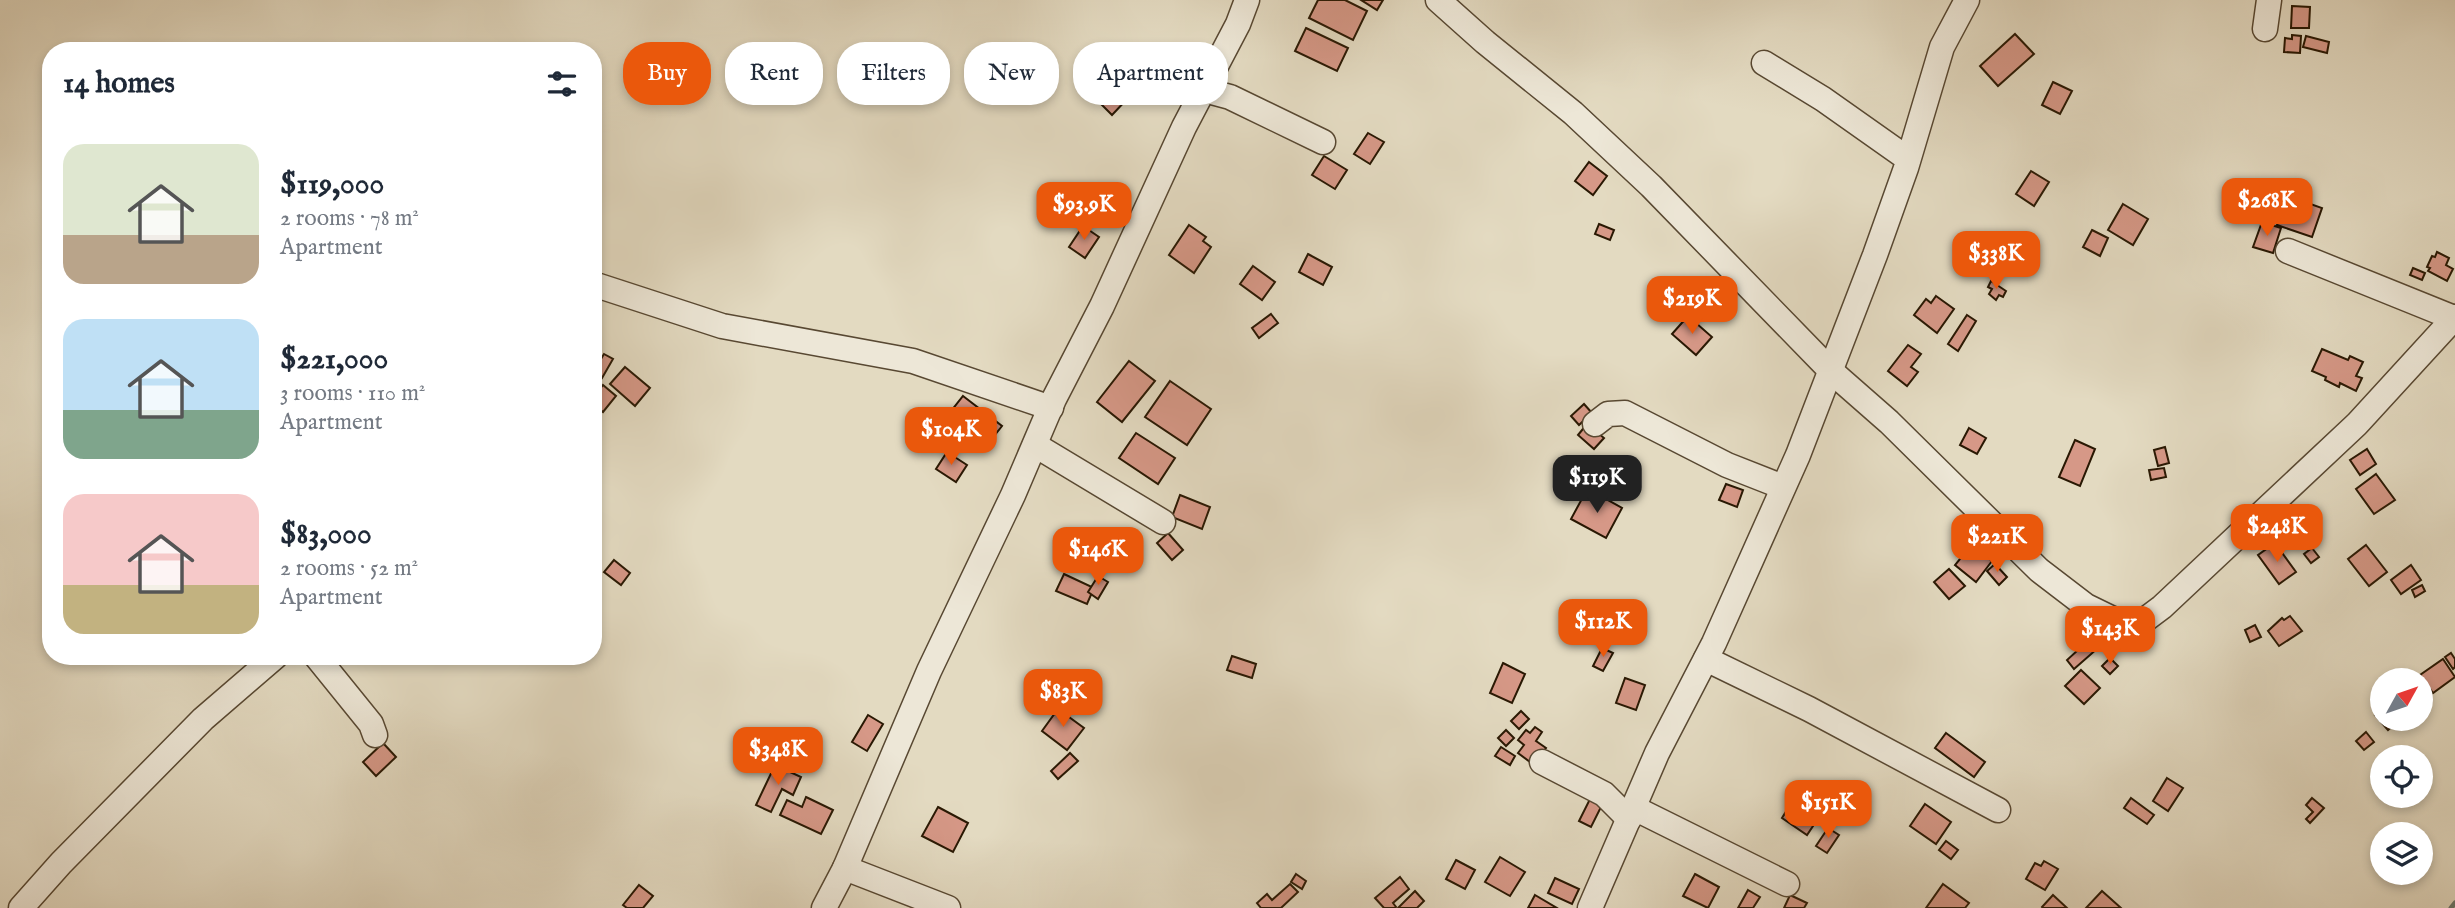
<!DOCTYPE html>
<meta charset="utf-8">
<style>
body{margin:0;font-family:"IM FELL English",serif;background:#f2f2f3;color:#1f2937;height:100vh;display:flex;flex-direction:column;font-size:26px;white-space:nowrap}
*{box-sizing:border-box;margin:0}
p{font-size:23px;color:#747a83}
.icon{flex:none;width:38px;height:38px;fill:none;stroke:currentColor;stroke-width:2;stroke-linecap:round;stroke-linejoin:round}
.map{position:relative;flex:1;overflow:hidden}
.drawer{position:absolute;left:42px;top:42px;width:560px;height:623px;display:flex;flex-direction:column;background:#fff;border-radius:28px;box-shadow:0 4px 10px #0003}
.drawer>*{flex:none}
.guide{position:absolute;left:623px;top:42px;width:665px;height:63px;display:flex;gap:14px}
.needle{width:46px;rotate:50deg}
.controls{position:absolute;left:2370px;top:668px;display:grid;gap:14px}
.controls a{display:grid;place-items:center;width:63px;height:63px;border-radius:50%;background:#fff;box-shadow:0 4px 10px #0003;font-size:35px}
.price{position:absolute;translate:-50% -60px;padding:0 16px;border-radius:14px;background:#ea580c;color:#fff;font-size:23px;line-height:46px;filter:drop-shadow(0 2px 4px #0008)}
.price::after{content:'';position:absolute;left:50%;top:42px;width:21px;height:16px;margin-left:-10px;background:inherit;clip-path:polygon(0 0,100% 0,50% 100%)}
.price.current{background:#222;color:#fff}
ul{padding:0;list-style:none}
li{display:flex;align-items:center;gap:21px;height:175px;padding:0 21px}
li span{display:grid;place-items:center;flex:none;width:196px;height:140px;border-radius:21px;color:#555}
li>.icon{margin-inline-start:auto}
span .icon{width:84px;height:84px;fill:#fffc;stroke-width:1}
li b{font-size:30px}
h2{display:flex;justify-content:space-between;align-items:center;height:84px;padding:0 21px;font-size:30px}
.pill{padding:0 24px;border-radius:28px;background:#fff;box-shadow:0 4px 10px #0003;font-size:24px;line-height:63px}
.pill.current{background:#ea580c;color:#fff}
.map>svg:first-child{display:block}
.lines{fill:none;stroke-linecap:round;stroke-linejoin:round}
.stream{stroke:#6a796f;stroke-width:5}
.building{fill:#d69887;stroke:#291803;stroke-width:2}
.minor-casing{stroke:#584832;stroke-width:27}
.minor{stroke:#ede7d7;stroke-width:24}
</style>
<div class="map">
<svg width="2455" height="908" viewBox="0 0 2455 908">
<rect width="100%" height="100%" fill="#e3dac1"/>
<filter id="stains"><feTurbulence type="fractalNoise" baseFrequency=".00286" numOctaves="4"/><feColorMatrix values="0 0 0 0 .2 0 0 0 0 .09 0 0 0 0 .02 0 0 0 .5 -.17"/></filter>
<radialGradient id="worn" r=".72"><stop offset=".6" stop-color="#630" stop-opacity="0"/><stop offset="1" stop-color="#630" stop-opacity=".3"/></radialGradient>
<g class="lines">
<polyline class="stream" points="2451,908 2455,903"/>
</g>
<g class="building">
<polygon points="1318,0 1345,0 1367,11 1353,40 1309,18"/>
<polygon points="1361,0 1383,0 1377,10"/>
<polygon points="2292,6 2310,7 2309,28 2291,28"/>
<polygon points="1306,28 1348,48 1337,71 1295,51"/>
<polygon points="2015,34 2034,54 1998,86 1980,66"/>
<polygon points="2292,35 2301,36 2300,53 2284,52 2285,38 2292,39"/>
<polygon points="2306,36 2329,42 2327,53 2303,47"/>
<polygon points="2053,82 2072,91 2060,114 2042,105"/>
<polygon points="1117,85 1129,97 1112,115 1100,103"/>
<polygon points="1368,133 1384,142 1370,164 1354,154"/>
<polygon points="1324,156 1347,170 1335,189 1312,175"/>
<polygon points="1589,162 1607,176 1593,195 1575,181"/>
<polygon points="2031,171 2049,182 2034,206 2016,194"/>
<polygon points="2285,195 2322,208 2312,237 2277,225"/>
<polygon points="2123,204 2148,219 2133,245 2108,230"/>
<polygon points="2262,222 2281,228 2273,253 2253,247"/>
<polygon points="1599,224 1614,230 1610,240 1595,234"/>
<polygon points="1189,225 1206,237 1203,241 1211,247 1194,273 1169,255"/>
<polygon points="1083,226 1099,237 1085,258 1069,247"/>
<polygon points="2092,230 2108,238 2100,256 2083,247"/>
<polygon points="2437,252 2449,258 2446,265 2453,269 2447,281 2428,271 2430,268 2427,267 2432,256 2435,257"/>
<polygon points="1308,254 1332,267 1323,285 1299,272"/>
<polygon points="1253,266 1275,282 1262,300 1240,284"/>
<polygon points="2413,268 2425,273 2422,280 2410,275"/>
<polygon points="1991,281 2006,291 2003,297 1999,295 1996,300 1989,294 1992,289 1988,287"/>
<polygon points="1936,296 1954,309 1937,333 1914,315 1926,299 1931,303"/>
<polygon points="1271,314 1278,323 1259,338 1252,328"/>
<polygon points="1967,315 1976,321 1958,351 1948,344"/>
<polygon points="1688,316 1712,337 1696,355 1672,334"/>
<polygon points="1908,345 1921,354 1911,367 1918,372 1907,386 1888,371"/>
<polygon points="2322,349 2348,360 2350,356 2363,362 2356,376 2362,378 2356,391 2340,383 2339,387 2325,380 2326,377 2312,371"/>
<polygon points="604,354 613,359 602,378 593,372"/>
<polygon points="1129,361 1155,381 1122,422 1097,402"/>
<polygon points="625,367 650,388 635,406 610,384"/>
<polygon points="1170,381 1211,409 1187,445 1145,417"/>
<polygon points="603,385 616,396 603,412 593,404 593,398"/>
<polygon points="963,396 1002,426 983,450 944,420"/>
<polygon points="1584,404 1592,413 1579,425 1571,416"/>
<polygon points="1587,424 1604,438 1594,449 1578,435"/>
<polygon points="1969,428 1986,438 1977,454 1960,445"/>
<polygon points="1136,433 1175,458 1158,484 1119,458"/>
<polygon points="2075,440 2095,449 2080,486 2059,477"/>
<polygon points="2165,447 2169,463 2158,466 2154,450"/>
<polygon points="2367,449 2376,464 2360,475 2350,460"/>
<polygon points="947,452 967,465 956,482 936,469"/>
<polygon points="2164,468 2166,477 2151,480 2149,470"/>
<polygon points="2376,474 2395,500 2374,514 2356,489"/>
<polygon points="1726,484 1743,490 1737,507 1719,500"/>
<polygon points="1180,495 1210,507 1202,529 1172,517"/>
<polygon points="1584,495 1601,504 1604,498 1622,508 1606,538 1571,519"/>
<polygon points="1168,533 1183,550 1172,560 1157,543"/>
<polygon points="1977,538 1990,549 1985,555 1992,561 1976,582 1955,565"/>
<polygon points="2275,543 2296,572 2279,584 2258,555"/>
<polygon points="2366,545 2387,572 2369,586 2348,559"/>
<polygon points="2312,548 2319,557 2311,563 2304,554"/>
<polygon points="614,560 630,573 621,585 604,572"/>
<polygon points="1995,564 2007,577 1999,585 1987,571"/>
<polygon points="2411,565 2421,580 2401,594 2391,580"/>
<polygon points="1949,569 1965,586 1949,599 1934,582"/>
<polygon points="1064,574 1094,588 1087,604 1056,591"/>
<polygon points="1098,576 1108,582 1098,599 1088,592"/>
<polygon points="2422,585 2425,591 2415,597 2412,590"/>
<polygon points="2290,616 2302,631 2279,646 2268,631 2282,618 2284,620"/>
<polygon points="2255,625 2261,637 2250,642 2245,630"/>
<polygon points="2090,639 2098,648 2074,669 2067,660"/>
<polygon points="1602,648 1613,653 1603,671 1593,666"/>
<polygon points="2451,653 2455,659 2455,667 2453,669 2445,657"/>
<polygon points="1232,656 1256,664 1252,678 1227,670"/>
<polygon points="2110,658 2118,666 2110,674 2102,666"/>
<polygon points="2443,659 2455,677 2433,693 2420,675"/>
<polygon points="1503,663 1525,674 1512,703 1490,693"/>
<polygon points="2081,670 2100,688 2084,704 2065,686"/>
<polygon points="1625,678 1645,685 1636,710 1616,703"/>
<polygon points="1058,709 1084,728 1067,750 1042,731"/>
<polygon points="2382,709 2382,719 2394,719 2397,722 2388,730 2375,715"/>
<polygon points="1521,711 1529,719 1519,729 1511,721"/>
<polygon points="868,715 883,724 867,751 852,742"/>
<polygon points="1535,727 1542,732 1536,741 1546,748 1534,765 1518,753 1524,745 1518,740 1526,730 1530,733"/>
<polygon points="1506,730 1514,738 1506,746 1498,738"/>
<polygon points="2366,732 2374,742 2364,750 2356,741"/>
<polygon points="1946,733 1985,762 1974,777 1935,748"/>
<polygon points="383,743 396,757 376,776 363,762"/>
<polygon points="1501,747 1515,756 1510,765 1495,756"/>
<polygon points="1070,753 1078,761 1058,779 1051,771"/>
<polygon points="775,765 801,777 793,795 782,789 771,812 756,805"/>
<polygon points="2167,778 2183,788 2168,811 2153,801"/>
<polygon points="1592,795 1604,801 1591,827 1579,821"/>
<polygon points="806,797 833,810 821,834 780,815 787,800 802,807"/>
<polygon points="1795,797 1821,814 1807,835 1782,818"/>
<polygon points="2131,798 2154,815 2147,824 2124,808"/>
<polygon points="2312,798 2324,808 2310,823 2306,819 2313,812 2306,805"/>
<polygon points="1925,804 1951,822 1936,844 1910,826"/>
<polygon points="938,807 968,823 953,852 922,836"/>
<polygon points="1828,828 1839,835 1827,853 1816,846"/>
<polygon points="1946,841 1958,850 1951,859 1939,850"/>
<polygon points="1500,857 1525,872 1510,896 1485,882"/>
<polygon points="1456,860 1475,870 1465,889 1446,879"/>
<polygon points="2044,861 2058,869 2045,890 2026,879 2035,863 2041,866"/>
<polygon points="1296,874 1306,881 1302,889 1291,882"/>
<polygon points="1695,874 1719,887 1708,908 1683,896"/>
<polygon points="1400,877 1409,889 1393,903 1396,907 1395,908 1384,908 1375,898"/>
<polygon points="1555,878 1579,889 1572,904 1548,893"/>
<polygon points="1290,884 1298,892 1281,908 1261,908 1257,903 1267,894 1272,900"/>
<polygon points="1943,884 1969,903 1965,908 1926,908"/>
<polygon points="639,885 653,896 643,908 627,908 623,905"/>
<polygon points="1748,890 1760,897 1753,908 1738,908"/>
<polygon points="1415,891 1424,901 1417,908 1398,908"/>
<polygon points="2102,891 2121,908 2086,908"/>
<polygon points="1535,895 1557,908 1528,908"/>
<polygon points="1790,895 1807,903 1804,908 1784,908"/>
<polygon points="2053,895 2067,908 2043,908 2042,907"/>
</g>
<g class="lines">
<defs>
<g id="minor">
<polyline points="1438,0 1485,42 1573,113 1651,186 1832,372 1889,422 2039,570 2086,606 2125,625 2142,622 2162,607 2357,424 2455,317"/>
<polyline points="2265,29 2269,0"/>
<polyline points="1764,63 1823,99 1908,159"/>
<polyline points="1204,90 1230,97 1323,142"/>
<polyline points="2288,251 2454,318"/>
<polyline points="593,284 722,326 913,361 1051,408"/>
<polyline points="1595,424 1608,414 1625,413 1727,465 1783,487"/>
<polyline points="1035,445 1163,522"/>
<polyline points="316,656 371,724 375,735"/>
<polyline points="1706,659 1809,709 1998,810"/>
<polyline points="1542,762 1604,794 1629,819"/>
<polyline points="1634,808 1787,884"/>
<polyline points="845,868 948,908"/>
<polyline points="21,908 61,863 203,719 276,656"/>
<polyline points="824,908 845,868 929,671 1013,495 1054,399 1102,306 1184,127 1238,24 1247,0"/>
<polyline points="1590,908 1657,753 1714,643 1798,455 1875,255 1906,168 1942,47 1967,0"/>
</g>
</defs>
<use href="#minor" class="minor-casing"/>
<use href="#minor" class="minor"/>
</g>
<rect width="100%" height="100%" filter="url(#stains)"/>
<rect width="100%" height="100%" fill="url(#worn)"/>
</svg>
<div class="controls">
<a><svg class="needle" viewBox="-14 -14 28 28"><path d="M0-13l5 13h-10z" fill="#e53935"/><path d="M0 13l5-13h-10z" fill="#747a83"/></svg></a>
<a><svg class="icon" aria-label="locate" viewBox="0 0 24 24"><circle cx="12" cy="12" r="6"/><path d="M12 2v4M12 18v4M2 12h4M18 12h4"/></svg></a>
<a><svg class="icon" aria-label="layers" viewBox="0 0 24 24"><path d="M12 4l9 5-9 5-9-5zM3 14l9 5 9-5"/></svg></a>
</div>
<b class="price" style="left:2267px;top:238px">$268K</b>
<b class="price" style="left:1084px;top:242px">$93.9K</b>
<b class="price" style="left:1996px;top:291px">$338K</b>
<b class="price" style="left:1692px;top:336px">$219K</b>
<b class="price" style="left:951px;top:467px">$104K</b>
<b class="price current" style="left:1597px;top:515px">$119K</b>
<b class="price" style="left:2277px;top:564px">$248K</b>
<b class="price" style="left:1997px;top:574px">$221K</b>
<b class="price" style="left:1098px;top:587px">$146K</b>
<b class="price" style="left:1603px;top:659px">$112K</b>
<b class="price" style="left:2110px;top:666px">$143K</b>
<b class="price" style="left:1063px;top:729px">$83K</b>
<b class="price" style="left:778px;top:787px">$348K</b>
<b class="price" style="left:1828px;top:840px">$151K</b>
<div class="guide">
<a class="pill current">Buy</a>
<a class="pill">Rent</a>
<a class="pill">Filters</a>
<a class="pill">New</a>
<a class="pill">Apartment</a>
</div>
<section class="drawer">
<h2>14 homes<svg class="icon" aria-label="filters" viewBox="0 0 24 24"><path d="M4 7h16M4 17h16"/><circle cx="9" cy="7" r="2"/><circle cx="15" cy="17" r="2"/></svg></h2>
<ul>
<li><span style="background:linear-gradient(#dfe7d0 65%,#b9a48a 0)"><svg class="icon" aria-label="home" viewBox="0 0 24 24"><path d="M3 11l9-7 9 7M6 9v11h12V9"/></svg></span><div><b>$119,000</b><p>2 rooms · 78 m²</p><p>Apartment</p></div></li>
<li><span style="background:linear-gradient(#bfe0f5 65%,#7fa58c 0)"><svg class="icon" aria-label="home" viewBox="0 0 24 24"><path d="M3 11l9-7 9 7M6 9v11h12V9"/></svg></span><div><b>$221,000</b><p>3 rooms · 110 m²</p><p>Apartment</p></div></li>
<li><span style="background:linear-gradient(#f6c9c9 65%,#c2b280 0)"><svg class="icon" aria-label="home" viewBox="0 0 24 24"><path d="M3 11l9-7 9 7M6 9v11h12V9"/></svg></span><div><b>$83,000</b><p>2 rooms · 52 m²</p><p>Apartment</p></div></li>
</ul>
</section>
</div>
